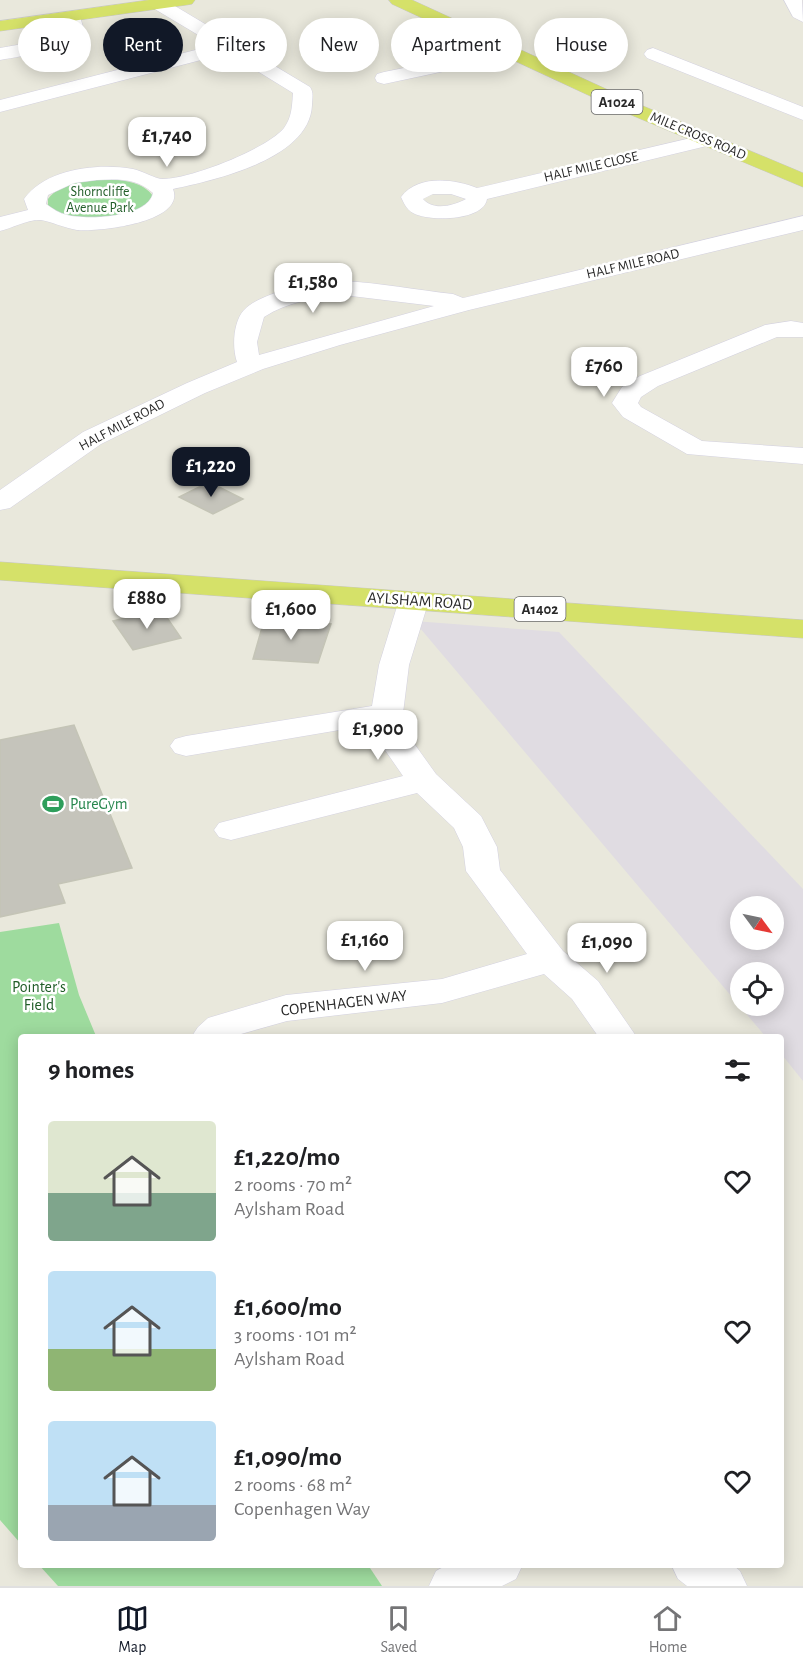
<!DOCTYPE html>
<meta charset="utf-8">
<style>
body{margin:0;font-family:"Alegreya Sans",sans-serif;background:#f6f6f6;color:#202124;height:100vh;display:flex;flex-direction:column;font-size:22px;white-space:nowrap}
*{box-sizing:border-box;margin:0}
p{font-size:20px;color:#757577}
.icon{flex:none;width:33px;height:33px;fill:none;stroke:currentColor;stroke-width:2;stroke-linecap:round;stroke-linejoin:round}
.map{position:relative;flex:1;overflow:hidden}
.sheet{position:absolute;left:18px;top:1034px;width:766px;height:534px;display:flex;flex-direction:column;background:#fff;border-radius:6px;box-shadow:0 3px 15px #0003}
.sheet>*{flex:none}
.hud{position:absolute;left:18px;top:18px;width:768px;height:54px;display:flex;gap:12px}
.needle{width:39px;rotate:123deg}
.controls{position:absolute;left:730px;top:896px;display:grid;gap:12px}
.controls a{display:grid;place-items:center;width:54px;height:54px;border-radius:50%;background:#fff;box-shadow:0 3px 15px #0003;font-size:30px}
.price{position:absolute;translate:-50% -51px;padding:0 14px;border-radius:12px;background:#fff;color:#222;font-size:20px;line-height:39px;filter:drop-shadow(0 2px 3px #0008)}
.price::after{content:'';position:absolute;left:50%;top:36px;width:18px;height:14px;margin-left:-9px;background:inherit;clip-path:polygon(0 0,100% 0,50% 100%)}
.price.selected{background:#111827;color:#fff}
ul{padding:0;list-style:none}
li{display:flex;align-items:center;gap:18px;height:150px;padding:0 30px}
li span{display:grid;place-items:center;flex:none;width:168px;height:120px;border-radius:6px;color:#555}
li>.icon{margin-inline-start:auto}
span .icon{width:72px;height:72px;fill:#fffc;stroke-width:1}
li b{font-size:26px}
h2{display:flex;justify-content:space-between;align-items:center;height:72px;padding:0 30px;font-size:26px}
.pill{padding:0 21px;border-radius:27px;background:#fff;box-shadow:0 3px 15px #0003;font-size:21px;line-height:54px}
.pill.selected{background:#111827;color:#fff}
.tab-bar{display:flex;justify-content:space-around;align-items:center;height:84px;border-top:2px solid #e0e0e0;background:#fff;font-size:16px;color:#757577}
.tab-bar a{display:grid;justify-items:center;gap:3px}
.tab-bar .selected{color:#111827}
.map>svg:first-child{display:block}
.industrial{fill:#e0dce2;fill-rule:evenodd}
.green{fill:#9edb9e}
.building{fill:#c5c4bb;stroke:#c4c4b6;stroke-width:1.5}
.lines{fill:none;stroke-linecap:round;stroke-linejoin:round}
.minor-casing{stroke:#d3d1e0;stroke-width:1}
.major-casing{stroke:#c7c7c7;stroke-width:1}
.minor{fill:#fff;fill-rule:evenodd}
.major{fill:#d5e169;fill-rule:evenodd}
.labels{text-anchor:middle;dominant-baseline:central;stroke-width:5;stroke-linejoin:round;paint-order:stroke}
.far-street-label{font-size:14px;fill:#292929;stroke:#fff}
.far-park-label{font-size:14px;fill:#215d28;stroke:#fff}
.shield{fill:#fff;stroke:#696969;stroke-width:1.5}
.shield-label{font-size:15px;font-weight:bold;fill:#292929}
.street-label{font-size:16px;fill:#292929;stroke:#fff}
.leisure-label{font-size:16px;fill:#27864d;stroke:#fff;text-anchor:start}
.park-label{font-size:16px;fill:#215d28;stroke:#fff}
</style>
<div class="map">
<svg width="803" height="1586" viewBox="0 0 803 1586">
<rect width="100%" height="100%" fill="#e9e8dc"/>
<path class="industrial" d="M414,621l145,11 244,257v192l-21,-26v-19h-17zM741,906h33v33h-33zM741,972h33v33h-33z"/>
<g class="green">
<path d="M110,179c16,2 33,3 43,17l-2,7c-6,3 -14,10 -20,11 -23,7 -65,9 -83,-8v-7c14,-18 40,-19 62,-20z"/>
<polygon points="59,923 79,995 96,1036 21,1036 21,1544 0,1520 0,932"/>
<polygon points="39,1565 368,1565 382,1586 58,1586"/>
</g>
<g class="building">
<polygon points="209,482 243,499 213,514 179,497"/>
<polygon points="161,609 181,638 133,650 113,621"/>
<polygon points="265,617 331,624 318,663 253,659"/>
<polygon points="74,725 132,868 58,884 65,903 0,917 0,740"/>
</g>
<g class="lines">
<defs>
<g id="minor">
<path d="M154,0h11l145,87c4,6 2,11 2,18 -2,54 -97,75 -139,84 13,34 -77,43 -96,41 -12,-2 -28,-9 -36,-10 -12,-1 -29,8 -41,11v-14l28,-7 -4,-11c22,-31 75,-36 109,-30 10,2 22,10 30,10 27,0 104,-30 121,-51 8,-11 8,-22 9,-35l-65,-40 -228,59v-12l215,-55 -62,-37 -3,-4zM97,180c20,-1 40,-2 56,13 -5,25 -66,27 -86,22 -8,-2 -14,-6 -21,-11l2,-9 26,-12z"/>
<polygon points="784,0 802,0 803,22 793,17"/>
<path d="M73,12l6,1 4,14c-17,24 -56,28 -83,33v-12c23,-4 46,-7 65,-23l-1,-8 3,-4z"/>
<polygon points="509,47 515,48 518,52 515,56 384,84 377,82 375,78 377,74 384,72"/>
<polygon points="653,48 803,107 803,120 647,58 644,54 647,50"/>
<path d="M708,134l7,2 3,4 -3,4 -228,55c-3,22 -58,23 -74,14 -7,-4 -9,-10 -12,-16 17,-23 54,-18 76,-9zM433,194h18l15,5c-13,7 -33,12 -43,0z"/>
<path d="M803,216v14l-334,80 -129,35 -77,24 -58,24 -104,51 -91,64 -10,2v-20l83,-58 104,-49 50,-21c-5,-14 -4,-40 7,-52 16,-18 76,-30 100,-29 36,2 73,9 109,13l10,4zM343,295l91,11 -175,49 -2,-13 7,-25c23,-15 52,-20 79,-22z"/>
<polygon points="791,321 803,323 803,337 777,337 658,386 641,397 638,403 641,407 702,441 803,448 803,464 687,454 623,417 612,403 622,387 640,376 765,325"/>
<polygon points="414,591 424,594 429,600 409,665 403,713 413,742 436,774 481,816 497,847 500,870 563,951 598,981 636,1036 598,1036 572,999 544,974 442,1003 287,1021 234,1036 192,1036 198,1027 208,1018 286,995 442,979 527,954 466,871 463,847 454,828 417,793 231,840 219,837 214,830 219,823 403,776 385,750 375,724 186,756 175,753 170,746 175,739 186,736 372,706 379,665 399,600 404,594"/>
<polygon points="449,1564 523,1564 516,1579 502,1586 429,1586 436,1571"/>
<polygon points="671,1564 732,1564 740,1571 747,1586 687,1586 678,1579"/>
</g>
<g id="major">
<polygon points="149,0 195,0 192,4 186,5 0,31 0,21"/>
<polygon points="389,0 412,0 643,106 803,173 803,187 629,114 392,4"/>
<polygon points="0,562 803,620 803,638 0,580"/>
</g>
</defs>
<use href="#minor" class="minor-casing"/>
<use href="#major" class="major-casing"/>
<use href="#minor" class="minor"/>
<use href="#major" class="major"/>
</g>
<defs>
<symbol id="stadium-bare" viewBox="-9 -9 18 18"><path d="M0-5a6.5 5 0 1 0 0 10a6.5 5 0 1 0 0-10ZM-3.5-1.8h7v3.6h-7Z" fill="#2e9e5b" stroke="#fff" stroke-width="2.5" paint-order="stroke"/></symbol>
</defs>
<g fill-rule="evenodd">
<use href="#stadium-bare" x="38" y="789" width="30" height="30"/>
</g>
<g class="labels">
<g class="far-street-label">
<text transform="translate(698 136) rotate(23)">MILE CROSS ROAD</text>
<text transform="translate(591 167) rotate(-13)">HALF MILE CLOSE</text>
<text transform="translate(633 264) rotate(-13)">HALF MILE ROAD</text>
<text transform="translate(122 425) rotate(-28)">HALF MILE ROAD</text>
</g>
<g class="far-park-label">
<text x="100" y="192">Shorncliffe<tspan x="100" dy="16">Avenue Park</tspan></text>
</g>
<g class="shield">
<rect x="591.5" y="90" width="51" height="24" rx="4.5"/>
<rect x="514.5" y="597" width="51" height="24" rx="4.5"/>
</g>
<g class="shield-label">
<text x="617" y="102">A1024</text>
<text x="540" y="609">A1402</text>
</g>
<g class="street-label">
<text transform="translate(420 601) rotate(4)">AYLSHAM ROAD</text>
<text transform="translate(344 1003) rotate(-7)">COPENHAGEN WAY</text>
</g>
<g class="leisure-label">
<text x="70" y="804">PureGym</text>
</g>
<g class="park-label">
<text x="39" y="987">Pointer's<tspan x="39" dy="18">Field</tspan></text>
</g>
</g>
</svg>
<div class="controls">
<a><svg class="needle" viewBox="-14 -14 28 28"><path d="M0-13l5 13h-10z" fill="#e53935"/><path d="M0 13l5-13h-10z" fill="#757577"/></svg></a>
<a><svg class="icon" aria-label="locate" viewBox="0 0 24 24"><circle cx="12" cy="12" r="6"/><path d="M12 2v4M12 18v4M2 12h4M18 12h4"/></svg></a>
</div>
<b class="price" style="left:167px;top:168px">£1,740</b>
<b class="price" style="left:313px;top:314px">£1,580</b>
<b class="price" style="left:604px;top:398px">£760</b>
<b class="price selected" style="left:211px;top:498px">£1,220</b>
<b class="price" style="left:147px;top:630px">£880</b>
<b class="price" style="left:291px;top:641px">£1,600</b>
<b class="price" style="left:378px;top:761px">£1,900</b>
<b class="price" style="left:365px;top:972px">£1,160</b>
<b class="price" style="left:607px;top:974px">£1,090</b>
<div class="hud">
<a class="pill">Buy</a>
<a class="pill selected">Rent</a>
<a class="pill">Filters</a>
<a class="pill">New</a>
<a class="pill">Apartment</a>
<a class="pill">House</a>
</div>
<section class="sheet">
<h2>9 homes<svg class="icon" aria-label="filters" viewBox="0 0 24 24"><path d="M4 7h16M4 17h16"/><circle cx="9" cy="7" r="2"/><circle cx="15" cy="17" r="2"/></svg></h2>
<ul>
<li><span style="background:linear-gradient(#dfe7d0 60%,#7fa58c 0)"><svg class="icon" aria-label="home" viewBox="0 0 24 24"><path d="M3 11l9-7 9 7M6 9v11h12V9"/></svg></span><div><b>£1,220/mo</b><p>2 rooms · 70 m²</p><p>Aylsham Road</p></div><svg class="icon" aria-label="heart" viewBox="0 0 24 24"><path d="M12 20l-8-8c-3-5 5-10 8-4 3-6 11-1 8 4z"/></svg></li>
<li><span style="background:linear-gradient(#bfe0f5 65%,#8fb573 0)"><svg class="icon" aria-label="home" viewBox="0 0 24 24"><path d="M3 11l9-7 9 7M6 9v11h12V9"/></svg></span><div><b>£1,600/mo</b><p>3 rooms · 101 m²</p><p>Aylsham Road</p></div><svg class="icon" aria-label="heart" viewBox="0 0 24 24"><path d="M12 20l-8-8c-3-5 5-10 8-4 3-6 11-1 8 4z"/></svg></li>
<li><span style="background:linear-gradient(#bfe0f5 70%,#9aa5b1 0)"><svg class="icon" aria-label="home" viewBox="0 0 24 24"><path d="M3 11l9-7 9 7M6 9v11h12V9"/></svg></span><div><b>£1,090/mo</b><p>2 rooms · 68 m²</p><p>Copenhagen Way</p></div><svg class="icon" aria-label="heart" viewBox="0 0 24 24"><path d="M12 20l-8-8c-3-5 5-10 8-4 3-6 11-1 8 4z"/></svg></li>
</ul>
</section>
</div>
<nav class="tab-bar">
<a class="selected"><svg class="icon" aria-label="map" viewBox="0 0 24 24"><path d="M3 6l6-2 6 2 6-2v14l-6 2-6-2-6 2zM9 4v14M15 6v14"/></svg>Map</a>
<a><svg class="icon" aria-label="saved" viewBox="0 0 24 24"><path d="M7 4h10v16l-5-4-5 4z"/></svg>Saved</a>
<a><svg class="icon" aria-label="home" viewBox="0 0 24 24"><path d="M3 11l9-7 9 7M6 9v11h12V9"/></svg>Home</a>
</nav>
